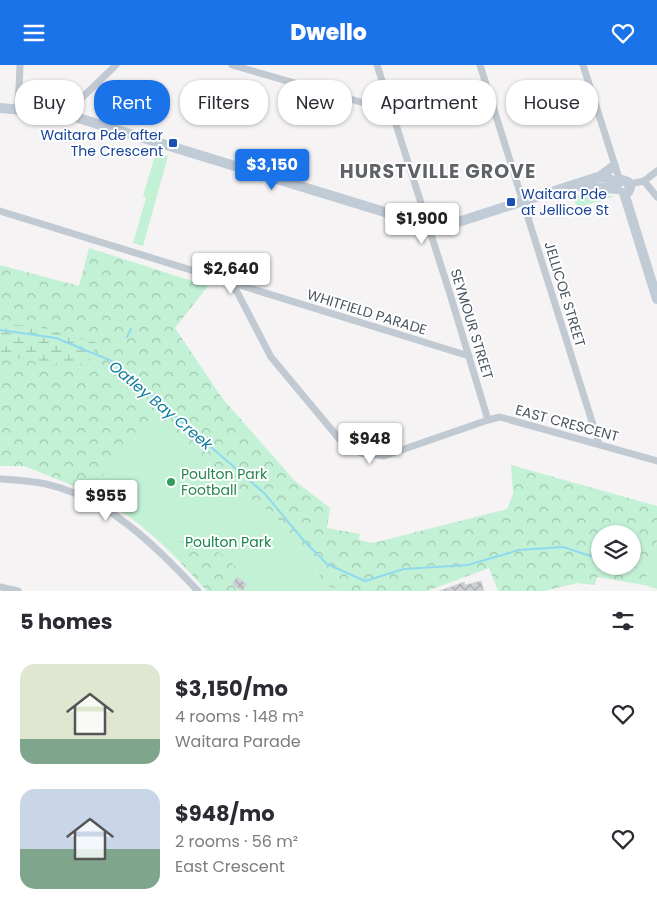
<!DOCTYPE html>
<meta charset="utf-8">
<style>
body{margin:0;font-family:Poppins,sans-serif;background:#f7f7f7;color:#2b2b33;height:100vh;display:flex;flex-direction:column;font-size:19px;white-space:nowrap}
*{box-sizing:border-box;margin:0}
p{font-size:16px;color:#7c7c81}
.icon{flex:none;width:28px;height:28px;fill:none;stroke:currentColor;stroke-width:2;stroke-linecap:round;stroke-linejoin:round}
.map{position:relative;height:526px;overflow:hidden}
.drawer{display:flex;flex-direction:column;background:#fff;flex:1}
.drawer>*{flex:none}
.top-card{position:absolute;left:15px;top:15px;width:628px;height:45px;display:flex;gap:10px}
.buttons{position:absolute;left:591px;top:460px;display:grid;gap:10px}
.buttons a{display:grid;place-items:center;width:50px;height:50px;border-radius:50%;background:#fff;box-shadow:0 1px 4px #0004;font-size:25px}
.price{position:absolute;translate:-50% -42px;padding:0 11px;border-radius:5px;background:#fff;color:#222;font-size:16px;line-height:32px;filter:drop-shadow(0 1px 2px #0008)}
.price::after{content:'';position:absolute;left:50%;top:30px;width:15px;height:11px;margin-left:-8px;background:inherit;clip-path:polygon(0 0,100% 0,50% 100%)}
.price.on{background:#1a73e8;color:#fff}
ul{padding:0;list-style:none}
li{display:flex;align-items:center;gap:15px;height:125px;padding:0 20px}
li span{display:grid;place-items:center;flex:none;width:140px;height:100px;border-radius:15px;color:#555}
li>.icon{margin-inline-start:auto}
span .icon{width:60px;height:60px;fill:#fffc;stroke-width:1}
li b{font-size:21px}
h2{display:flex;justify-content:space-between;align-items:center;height:60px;padding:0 20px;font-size:21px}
.chip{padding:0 18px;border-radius:20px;background:#fff;box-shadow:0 1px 4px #0004;font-size:18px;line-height:45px}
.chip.on{background:#1a73e8;color:#fff}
header{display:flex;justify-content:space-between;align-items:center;height:65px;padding:0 20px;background:#1a73e8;color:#fff;font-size:22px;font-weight:800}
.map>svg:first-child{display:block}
.green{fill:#c3f1d5}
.forest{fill:url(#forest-crowns);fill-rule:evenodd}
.wetland{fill:url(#wetland-marsh)}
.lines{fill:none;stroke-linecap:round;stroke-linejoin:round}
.stream{stroke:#90daee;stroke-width:2}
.building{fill:url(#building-cross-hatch);stroke:#d7d9de}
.street{stroke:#c1cad2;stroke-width:7}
.secondary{stroke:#c1cbd6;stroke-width:10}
.transit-dot{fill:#1a4fb4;stroke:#fff;stroke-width:2}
.leisure-dot{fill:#2e9e5b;stroke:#fff;stroke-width:2}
.labels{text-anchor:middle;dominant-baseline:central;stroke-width:4;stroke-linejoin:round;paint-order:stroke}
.transit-label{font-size:14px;fill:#164399;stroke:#fff;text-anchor:end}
.street-label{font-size:14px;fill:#4a5661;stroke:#fff}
.leisure-label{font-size:14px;fill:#27864d;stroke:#fff;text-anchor:start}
.park-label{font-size:14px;fill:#17864f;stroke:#fff}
.water-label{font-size:15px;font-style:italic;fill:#0c7c9b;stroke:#fff}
.district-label{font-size:19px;font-weight:bold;letter-spacing:1px;fill:#5f6368;stroke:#fff}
</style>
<header><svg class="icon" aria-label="menu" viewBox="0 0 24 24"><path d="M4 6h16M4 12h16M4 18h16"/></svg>Dwello<svg class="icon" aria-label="heart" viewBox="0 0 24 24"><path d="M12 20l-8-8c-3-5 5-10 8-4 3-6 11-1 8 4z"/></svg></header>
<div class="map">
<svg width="657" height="526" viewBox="0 0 657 526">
<defs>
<pattern id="forest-crowns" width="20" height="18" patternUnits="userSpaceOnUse" patternTransform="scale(1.25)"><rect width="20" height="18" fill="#c3f1d5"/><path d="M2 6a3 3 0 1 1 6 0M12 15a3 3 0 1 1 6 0" fill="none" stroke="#a0c6b0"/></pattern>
<pattern id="wetland-marsh" width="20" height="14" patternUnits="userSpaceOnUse" patternTransform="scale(1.25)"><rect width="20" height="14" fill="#c3f1d5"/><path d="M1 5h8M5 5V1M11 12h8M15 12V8" fill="none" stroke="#a0c6b0"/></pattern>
<pattern id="building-cross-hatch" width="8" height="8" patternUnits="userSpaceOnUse" patternTransform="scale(1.25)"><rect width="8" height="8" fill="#cdcfd5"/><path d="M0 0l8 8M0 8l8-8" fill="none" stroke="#a8abb0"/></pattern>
</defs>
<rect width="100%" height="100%" fill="#f5f3f3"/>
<g class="green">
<polygon points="156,87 168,91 143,181 133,178 146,133 143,131"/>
<polygon points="573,130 615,131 577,143"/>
<path d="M153,353l44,35 52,46 23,13 18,21 37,53 16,5h-136c-34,-39 -72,-76 -118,-99z"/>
<polygon points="657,476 657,524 644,520"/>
</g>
<g class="forest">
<path d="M89,183l119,38 -33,42 47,70 73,83 35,27 -3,20 33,6 -1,6 14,3 134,-34 6,-15 -2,-29 146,41v35l-13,44 -47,-8 -2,8 -18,-2 -33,8h-46l-9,-23 -62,23h-84l-16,-5 -37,-53 -18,-21 -23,-13 -52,-46 -44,-35 -64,74 -65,-26h-24v-201l79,21zM600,469h32v32h-32z"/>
<polygon points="180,476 220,488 238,504 230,518 240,526 207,526 179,496"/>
</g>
<polygon class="wetland" points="0,258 39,262 97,278 88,300 60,301 11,292 0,295"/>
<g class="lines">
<g class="stream">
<polyline points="0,265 56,273 112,296 265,429 305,477 327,499 365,516 404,504 468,500 519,485 563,482 600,494"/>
<polyline points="127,272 131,264"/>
</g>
</g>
<g class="building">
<polygon points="237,512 247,519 242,526 232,519"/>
<polygon points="481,516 484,526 439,526 464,517 465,520"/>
</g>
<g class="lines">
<g class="street">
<polyline points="232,0 392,46"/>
<polyline points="377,0 450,229 488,355"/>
<polyline points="480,0 599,379"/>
<polyline points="583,0 620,116"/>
<polyline points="18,45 20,0"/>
<polyline points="65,49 116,0"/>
<polyline points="644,116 657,132"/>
<polyline points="629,119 644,116 657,106"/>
<polyline points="0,146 469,291"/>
<polyline points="233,219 271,292 346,382 361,388 384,391 488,355 500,352 657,396"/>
<path d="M0,414c15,1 31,2 46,5 63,14 109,62 152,107"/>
<polyline points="0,522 18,526"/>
</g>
<g class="secondary">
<polyline points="0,43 65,49 427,160 437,162 446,161 598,112 607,113 618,118"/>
<polyline points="599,112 614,101"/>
<polyline points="578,121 617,124"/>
<polyline points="616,122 618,118 622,115 628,117 630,123 628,127 624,128"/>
<polyline points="624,128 657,234"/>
</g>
</g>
<g class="transit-dot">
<rect x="168" y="73" width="10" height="10" rx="2.5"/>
<rect x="506" y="132" width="10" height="10" rx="2.5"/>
</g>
<circle class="leisure-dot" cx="171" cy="417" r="5"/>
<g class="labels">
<g class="transit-label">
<text x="163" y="70">Waitara Pde after<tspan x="163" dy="16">The Crescent</tspan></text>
<text x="521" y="129" text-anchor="start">Waitara Pde<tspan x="521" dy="16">at Jellicoe St</tspan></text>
</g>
<g class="street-label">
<text transform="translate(565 229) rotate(73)">JELLICOE STREET</text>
<text transform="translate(367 247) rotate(17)">WHITFIELD PARADE</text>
<text transform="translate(472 259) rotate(73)">SEYMOUR STREET</text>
<text transform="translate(567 358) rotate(15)">EAST CRESCENT</text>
</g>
<g class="leisure-label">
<text x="181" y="409">Poulton Park<tspan x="181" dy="16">Football</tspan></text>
</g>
<g class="park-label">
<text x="228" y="477">Poulton Park</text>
</g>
<g class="water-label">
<text transform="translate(161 340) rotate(40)">Oatley Bay Creek</text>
</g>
<g class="district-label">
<text x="438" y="106">HURSTVILLE GROVE</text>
</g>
</g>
</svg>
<div class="buttons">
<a><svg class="icon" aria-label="layers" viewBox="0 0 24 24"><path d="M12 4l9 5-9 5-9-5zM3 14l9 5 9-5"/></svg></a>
</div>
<b class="price on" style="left:272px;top:126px">$3,150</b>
<b class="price" style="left:422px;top:180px">$1,900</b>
<b class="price" style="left:231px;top:230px">$2,640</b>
<b class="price" style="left:370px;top:400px">$948</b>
<b class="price" style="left:106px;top:457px">$955</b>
<div class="top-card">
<a class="chip">Buy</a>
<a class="chip on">Rent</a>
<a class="chip">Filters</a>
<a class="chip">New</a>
<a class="chip">Apartment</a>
<a class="chip">House</a>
</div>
</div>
<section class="drawer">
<h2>5 homes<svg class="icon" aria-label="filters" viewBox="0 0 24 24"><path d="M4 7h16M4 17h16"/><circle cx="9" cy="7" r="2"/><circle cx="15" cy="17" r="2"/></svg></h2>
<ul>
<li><span style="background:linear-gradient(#dfe7d0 75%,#7fa58c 0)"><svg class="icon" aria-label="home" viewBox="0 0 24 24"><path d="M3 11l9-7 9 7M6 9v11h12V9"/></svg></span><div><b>$3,150/mo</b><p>4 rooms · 148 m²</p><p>Waitara Parade</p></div><svg class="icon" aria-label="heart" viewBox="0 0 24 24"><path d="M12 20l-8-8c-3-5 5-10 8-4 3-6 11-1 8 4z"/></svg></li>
<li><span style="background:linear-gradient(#c9d6e8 60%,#7fa58c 0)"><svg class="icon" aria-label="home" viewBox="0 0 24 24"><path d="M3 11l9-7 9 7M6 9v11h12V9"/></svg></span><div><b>$948/mo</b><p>2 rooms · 56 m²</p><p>East Crescent</p></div><svg class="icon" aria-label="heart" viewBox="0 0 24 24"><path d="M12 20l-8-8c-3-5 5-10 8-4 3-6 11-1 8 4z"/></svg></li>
</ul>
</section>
